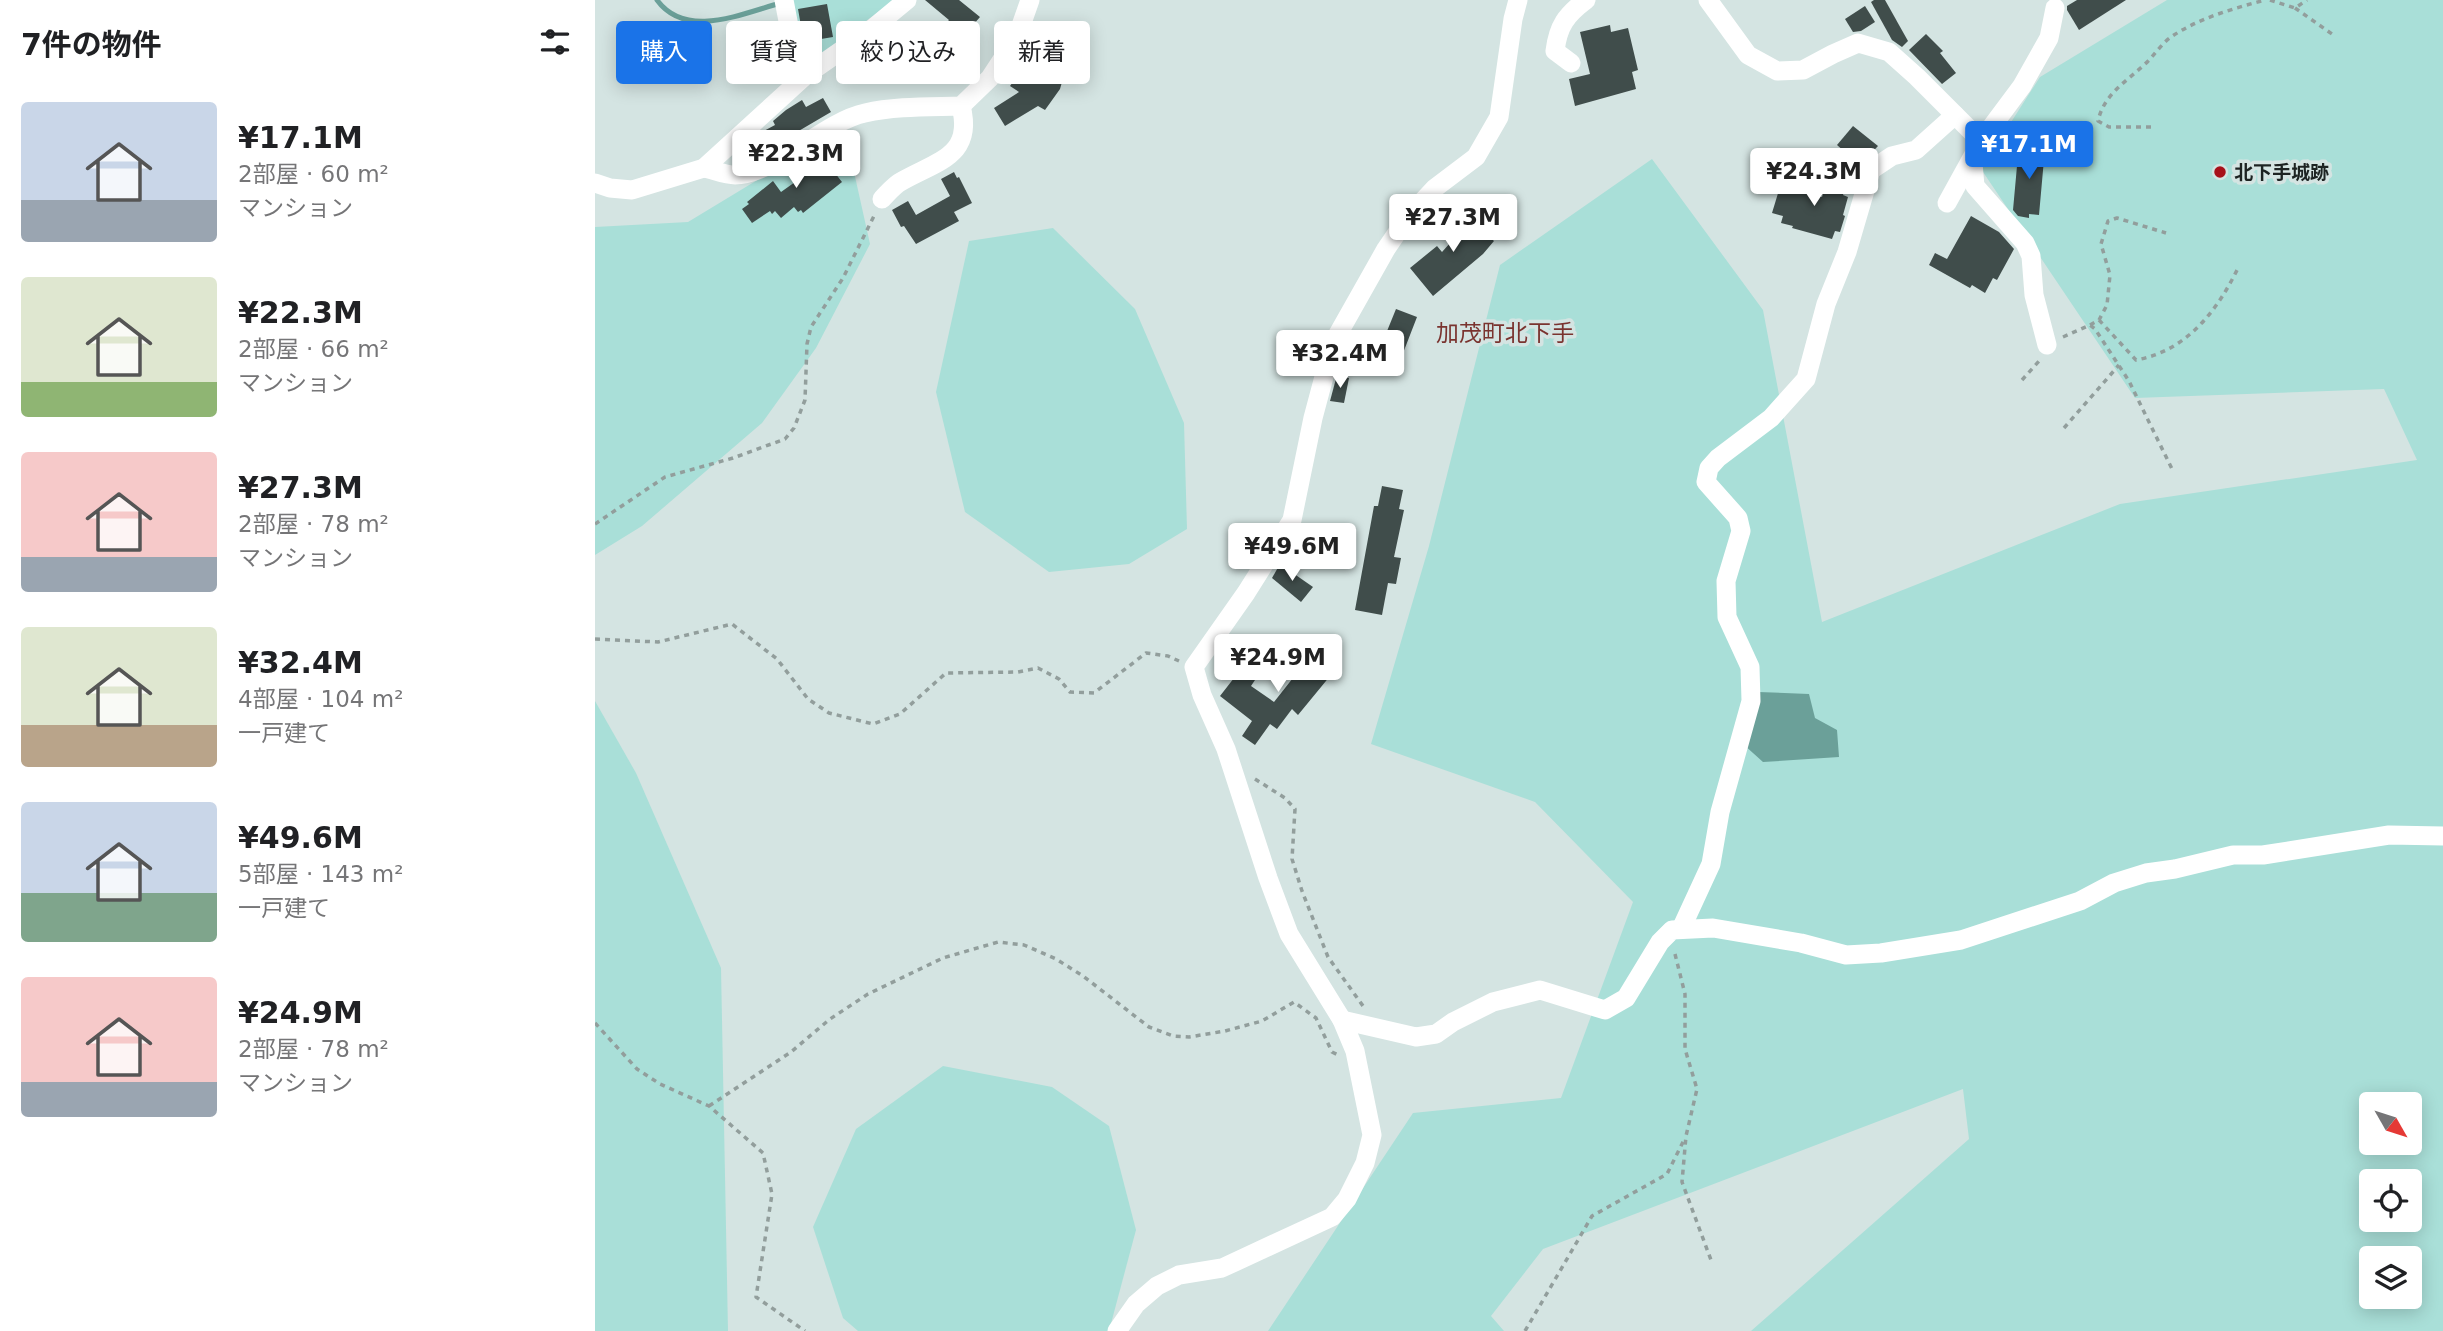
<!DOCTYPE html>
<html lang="ja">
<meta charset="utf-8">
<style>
body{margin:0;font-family:"DejaVu Sans","Noto Sans JP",sans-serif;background:#f6f6f6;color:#202124;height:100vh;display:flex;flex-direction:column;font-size:26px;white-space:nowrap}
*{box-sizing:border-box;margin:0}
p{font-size:23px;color:#757577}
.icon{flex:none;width:38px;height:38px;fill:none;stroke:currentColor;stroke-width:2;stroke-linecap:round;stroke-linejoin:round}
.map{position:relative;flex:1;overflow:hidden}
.sheet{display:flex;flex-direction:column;background:#fff;width:595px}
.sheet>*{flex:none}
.guide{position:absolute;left:21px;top:21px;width:665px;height:63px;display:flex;gap:14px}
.needle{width:46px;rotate:129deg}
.controls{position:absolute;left:1764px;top:1092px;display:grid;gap:14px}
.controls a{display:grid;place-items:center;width:63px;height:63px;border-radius:7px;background:#fff;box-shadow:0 4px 18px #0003;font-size:35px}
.price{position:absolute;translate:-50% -60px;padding:0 16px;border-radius:7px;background:#fff;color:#222;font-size:23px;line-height:46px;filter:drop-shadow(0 2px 4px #0008)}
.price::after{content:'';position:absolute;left:50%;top:42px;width:21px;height:16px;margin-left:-10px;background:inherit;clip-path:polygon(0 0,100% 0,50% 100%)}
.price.current{background:#1a73e8;color:#fff}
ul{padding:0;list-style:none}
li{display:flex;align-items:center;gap:21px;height:175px;padding:0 21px}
li span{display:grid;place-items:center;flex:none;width:196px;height:140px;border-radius:7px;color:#555}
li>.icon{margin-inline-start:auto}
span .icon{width:84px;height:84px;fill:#fffc;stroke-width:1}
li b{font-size:30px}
h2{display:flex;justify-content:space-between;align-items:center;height:84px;padding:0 21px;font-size:30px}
.pill{padding:0 24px;border-radius:7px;background:#fff;box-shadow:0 4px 18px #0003;font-size:24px;line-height:63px}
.pill.current{background:#1a73e8;color:#fff}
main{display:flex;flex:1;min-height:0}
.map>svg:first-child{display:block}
.green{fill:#a9dfd8;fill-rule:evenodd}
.water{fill:#6ba099}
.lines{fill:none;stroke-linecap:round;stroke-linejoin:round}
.stream{stroke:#6ba099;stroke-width:5}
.building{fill:#404d4b}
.path{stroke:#929e9c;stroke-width:3.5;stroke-dasharray:5 5;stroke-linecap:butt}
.minor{stroke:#fff;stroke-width:19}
.poi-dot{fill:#a7111a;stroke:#d4e4e2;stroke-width:2.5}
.labels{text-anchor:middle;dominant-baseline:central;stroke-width:7;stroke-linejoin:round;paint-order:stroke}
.poi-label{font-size:19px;font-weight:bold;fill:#1d2322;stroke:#d4e4e2;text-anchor:start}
.quarter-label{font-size:23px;fill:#7a332f;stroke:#d4e4e2}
</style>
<main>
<section class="sheet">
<h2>7件の物件<svg class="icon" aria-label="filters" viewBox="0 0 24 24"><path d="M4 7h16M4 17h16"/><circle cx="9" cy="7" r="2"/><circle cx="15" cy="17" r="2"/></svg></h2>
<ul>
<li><span style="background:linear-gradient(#c9d6e8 70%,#9aa5b1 0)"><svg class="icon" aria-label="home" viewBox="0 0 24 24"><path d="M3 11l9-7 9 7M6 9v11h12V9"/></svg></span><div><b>¥17.1M</b><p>2部屋 · 60 m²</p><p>マンション</p></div></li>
<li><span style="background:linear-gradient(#dfe7d0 75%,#8fb573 0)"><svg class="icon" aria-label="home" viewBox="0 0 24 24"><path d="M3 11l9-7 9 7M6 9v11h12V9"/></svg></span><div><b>¥22.3M</b><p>2部屋 · 66 m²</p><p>マンション</p></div></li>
<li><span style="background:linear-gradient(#f6c9c9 75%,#9aa5b1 0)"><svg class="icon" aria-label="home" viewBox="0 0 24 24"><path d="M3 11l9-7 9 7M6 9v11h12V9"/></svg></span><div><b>¥27.3M</b><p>2部屋 · 78 m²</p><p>マンション</p></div></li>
<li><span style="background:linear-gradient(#dfe7d0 70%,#b9a48a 0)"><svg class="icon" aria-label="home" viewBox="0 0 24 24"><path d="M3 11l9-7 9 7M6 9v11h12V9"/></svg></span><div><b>¥32.4M</b><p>4部屋 · 104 m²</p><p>一戸建て</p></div></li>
<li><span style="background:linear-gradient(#c9d6e8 65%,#7fa58c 0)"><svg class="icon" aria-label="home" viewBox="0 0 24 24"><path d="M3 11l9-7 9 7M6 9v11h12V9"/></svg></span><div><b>¥49.6M</b><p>5部屋 · 143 m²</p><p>一戸建て</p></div></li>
<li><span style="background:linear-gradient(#f6c9c9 75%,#9aa5b1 0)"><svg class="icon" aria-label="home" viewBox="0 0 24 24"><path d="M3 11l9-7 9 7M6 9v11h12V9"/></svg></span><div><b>¥24.9M</b><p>2部屋 · 78 m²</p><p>マンション</p></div></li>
</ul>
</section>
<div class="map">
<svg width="1848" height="1331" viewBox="0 0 1848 1331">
<rect width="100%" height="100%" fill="#d4e4e2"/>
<g class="green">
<polygon points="194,0 299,0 223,57 214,60 206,58"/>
<path d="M1572,0h276v1331h-692l218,-192 -6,-50 -420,160 -52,67 13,15h-236l145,-218 148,-15 72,-196 -98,-100 -164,-58 58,-198 71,-281 152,-106 111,151 59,312 298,-118 297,-44 -33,-71 -249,9 -154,-229 59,-92zM1776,1104h39v39h-39zM1776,1181h39v39h-39zM1776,1258h39v39h-39z"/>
<polygon points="182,168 259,172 275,244 221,348 167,423 47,526 0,555 0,227 93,222"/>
<polygon points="458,228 540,309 589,423 592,529 534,564 454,572 370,512 341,392 374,241"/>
<polygon points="0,701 41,773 126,968 133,1331 0,1331"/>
<polygon points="348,1066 457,1087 514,1126 541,1230 514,1331 263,1331 248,1318 218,1227 261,1129"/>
</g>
<polygon class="water" points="1163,692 1214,694 1220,718 1242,730 1244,757 1168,762 1148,744"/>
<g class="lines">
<path class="stream" d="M62,0c29,40 86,13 124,3"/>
</g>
<g class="building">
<polygon points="330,0 364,0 385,17 351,56 349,54 345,57 333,44 354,20"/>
<polygon points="1279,0 1290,0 1313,41 1307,47 1297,40 1276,2"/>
<polygon points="1482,0 1531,0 1484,30 1472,10 1472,6"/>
<polygon points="232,4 238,37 214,41 211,26 206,26 203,9"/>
<polygon points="1270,6 1280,22 1266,31 1258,32 1250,19"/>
<polygon points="460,21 480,27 479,32 488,35 474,84 467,82 465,89 450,110 443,106 410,126 399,108 424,92 415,86 427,69 419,64 433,42 450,54"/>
<polygon points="1015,25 1016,32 1033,28 1043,70 1037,72 1041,89 980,106 974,79 995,74 985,32"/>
<polygon points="1331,34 1348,51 1345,53 1361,73 1347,84 1314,50"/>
<polygon points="228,98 236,112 154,160 148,149 165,133 180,125 178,121 191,110 207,100 211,107"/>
<polygon points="1258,126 1283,146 1265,165 1242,145"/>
<polygon points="1424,144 1450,148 1444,215 1434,214 1434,218 1423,216 1418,210"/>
<polygon points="229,148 241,164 236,168 247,182 208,213 206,210 203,212 199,207 186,218 180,211 177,214 175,211 157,223 147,209 154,204 152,202 178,181 186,192 217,170 211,161"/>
<polygon points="359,172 362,178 364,177 377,203 359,212 364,221 321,244 309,226 306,227 297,210 313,201 321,215 355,196 346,179"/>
<polygon points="1234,174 1253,179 1248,195 1253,197 1248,215 1250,216 1245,232 1240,231 1237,239 1197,228 1198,226 1186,223 1188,216 1177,213 1184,190 1190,191 1191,187 1227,197"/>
<polygon points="869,199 883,212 876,220 899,241 888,254 838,296 815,268 842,246 847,252 873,223 859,210"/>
<polygon points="1376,216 1404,232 1419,249 1402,280 1398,278 1390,293 1377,285 1375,288 1334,265 1340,253 1352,259"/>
<polygon points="801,309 822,317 803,366 786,359 780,375 760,367 769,343 782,348 785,339 788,341"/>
<polygon points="742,375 754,378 749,403 735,401"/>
<polygon points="787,486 808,490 804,509 809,510 799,557 806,558 801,584 793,583 787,615 760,610 779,506 783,506"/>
<polygon points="685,564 718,587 706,602 677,578"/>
<polygon points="715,644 736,661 734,664 740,670 703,715 697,709 682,729 675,724 660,745 647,736 657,721 625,696 646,669 660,680 656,686 679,702 709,664 702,658"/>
</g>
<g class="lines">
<g class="path">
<polyline points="1675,0 1700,8 1712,0"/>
<polyline points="1700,8 1737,34"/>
<path d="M1556,127h-42l-11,-6c6,-27 28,-39 47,-57 9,-8 16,-20 26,-27 28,-19 61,-28 94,-37"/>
<path d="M1504,320l37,40c51,-9 82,-50 103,-94"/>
<polyline points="1495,325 1504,320 1512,305 1515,275 1506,244 1513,221 1522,218 1571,233"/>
<polyline points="1468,337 1495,325 1500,329 1534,381 1577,469"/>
<polyline points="1427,380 1445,360"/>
<polyline points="1469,428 1524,365"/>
<polyline points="0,524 70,477 138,458 190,439 199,428 210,400 212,344 216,327 248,278 280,214"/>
<polyline points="0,639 63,642 137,624 182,659 213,699 234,713 278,724 305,714 351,673 423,672 443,668 464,679 475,692 499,693 551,653 573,656 584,661"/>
<polyline points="660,779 690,798 700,809 697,859 707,891 733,957 768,1006"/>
<polyline points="1080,954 1090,994 1090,1049 1102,1089 1091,1136 1087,1182 1116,1260"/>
<polyline points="0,1023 42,1069 65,1084 114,1106 168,1153 177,1194 161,1297 210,1331"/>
<polyline points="114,1106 196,1052 235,1019 273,994 348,958 403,942 429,945 461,959 488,976 554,1027 578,1036 594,1037 630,1031 667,1021 699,1002 721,1018 737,1052 743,1055"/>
<polyline points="930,1331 997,1216 1072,1174 1090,1138"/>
</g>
<g class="minor">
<polyline points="189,0 200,58 211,75"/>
<polyline points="1113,0 1153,55 1182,71 1208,70 1238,54 1263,43 1294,52 1322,77 1386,141 1427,86 1454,38 1460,8"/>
<path d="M976,63l-16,-12c3,-25 11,-36 31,-51"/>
<polyline points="1386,141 1378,163 1380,186 1430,243 1436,256 1439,295 1452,345"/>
<path d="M109,168c10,2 21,7 31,7 39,0 88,-53 130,-62 31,-7 64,-6 96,-7l29,-28 27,-41 13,-37"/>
<polyline points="0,183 15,188 37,190 109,168 211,75 277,29 312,0"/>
<path d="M287,199c6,-6 12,-14 20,-18 35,-20 72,-25 59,-75"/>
<polyline points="1352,203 1379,154"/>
<polyline points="1086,929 1116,864 1125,812 1156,701 1155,667 1132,617 1131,581 1146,531 1143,518 1111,482 1114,468 1123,458 1176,418 1211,379 1231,304 1252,252 1276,170 1297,156 1321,150 1360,115"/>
<polyline points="747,1020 821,1037 841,1034 858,1022 898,1002 945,990 1010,1010 1031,998 1065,942 1077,930 1118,928 1206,943 1251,955 1286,953 1366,940 1485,901 1519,883 1551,873 1580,869 1638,855 1668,855 1794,835 1848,836"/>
<polyline points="522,1331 541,1304 562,1286 584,1275 627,1268 737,1217 752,1199 770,1163 777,1135 760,1051 747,1020 694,934 673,878 631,749 607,695 599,667 651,593 697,520 718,418 738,343 791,249 812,218 840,188 881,157 904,117 918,19 923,0"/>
</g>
</g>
<circle class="poi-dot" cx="1625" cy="172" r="7"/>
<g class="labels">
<g class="poi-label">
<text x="1639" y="172">北下手城跡</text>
</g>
<g class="quarter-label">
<text x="910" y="333">加茂町北下手</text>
</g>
</g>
</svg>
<div class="controls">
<a><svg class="needle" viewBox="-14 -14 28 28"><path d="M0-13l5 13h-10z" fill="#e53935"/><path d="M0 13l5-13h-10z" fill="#757577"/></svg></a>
<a><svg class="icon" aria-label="locate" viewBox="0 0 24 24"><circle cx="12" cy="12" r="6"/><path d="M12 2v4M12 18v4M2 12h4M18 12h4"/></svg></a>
<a><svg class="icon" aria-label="layers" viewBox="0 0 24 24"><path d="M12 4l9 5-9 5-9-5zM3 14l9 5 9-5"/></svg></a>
</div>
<b class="price current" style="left:1434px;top:181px">¥17.1M</b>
<b class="price" style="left:201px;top:190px">¥22.3M</b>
<b class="price" style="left:1219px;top:208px">¥24.3M</b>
<b class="price" style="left:858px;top:254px">¥27.3M</b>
<b class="price" style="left:745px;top:390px">¥32.4M</b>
<b class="price" style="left:697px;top:583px">¥49.6M</b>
<b class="price" style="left:683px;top:694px">¥24.9M</b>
<div class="guide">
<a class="pill current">購入</a>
<a class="pill">賃貸</a>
<a class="pill">絞り込み</a>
<a class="pill">新着</a>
</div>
</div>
</main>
